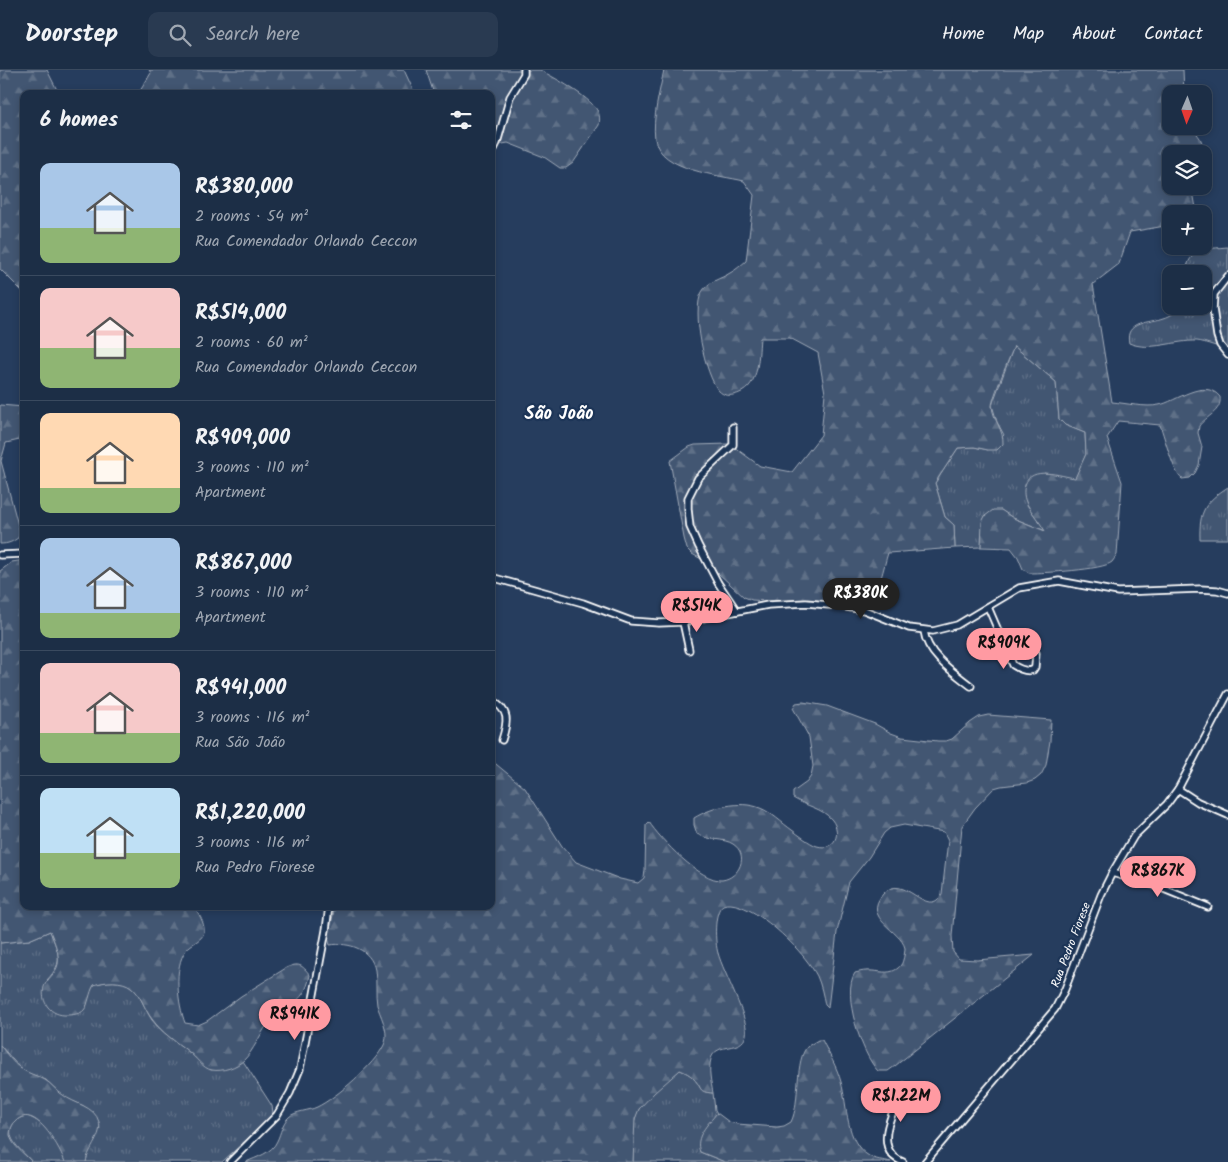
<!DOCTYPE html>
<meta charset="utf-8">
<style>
body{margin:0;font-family:Kalam,sans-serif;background:#293a51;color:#f1f3f6;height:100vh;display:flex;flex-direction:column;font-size:19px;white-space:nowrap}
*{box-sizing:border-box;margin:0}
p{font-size:16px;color:#a0a8b3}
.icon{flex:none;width:28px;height:28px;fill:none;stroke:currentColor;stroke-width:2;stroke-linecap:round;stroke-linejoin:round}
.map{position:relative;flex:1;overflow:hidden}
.panel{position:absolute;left:20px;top:20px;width:475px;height:820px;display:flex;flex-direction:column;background:#1c2e46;border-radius:10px;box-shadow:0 2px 8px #0003,0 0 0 1px #3a4a5f}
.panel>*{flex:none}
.needle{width:32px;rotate:182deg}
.controls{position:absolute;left:1162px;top:15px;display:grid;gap:10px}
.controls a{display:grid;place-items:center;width:50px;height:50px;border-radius:10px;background:#1c2e46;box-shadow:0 2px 8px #0003,0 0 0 1px #3a4a5f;font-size:25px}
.price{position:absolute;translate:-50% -42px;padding:0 11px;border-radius:18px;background:#ff9aa2;color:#111;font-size:16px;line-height:32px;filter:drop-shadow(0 1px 2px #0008)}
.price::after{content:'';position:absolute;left:50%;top:30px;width:15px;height:11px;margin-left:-8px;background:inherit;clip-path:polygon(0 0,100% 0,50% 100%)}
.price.on{background:#222;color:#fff}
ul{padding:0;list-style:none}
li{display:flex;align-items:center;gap:15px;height:125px;padding:0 20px}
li+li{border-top:1px solid #3a4a5f}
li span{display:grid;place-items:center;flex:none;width:140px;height:100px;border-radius:10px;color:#555}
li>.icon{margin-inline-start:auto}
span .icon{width:60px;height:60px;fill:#fffc;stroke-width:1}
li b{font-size:21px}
h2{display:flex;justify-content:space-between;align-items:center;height:60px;padding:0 20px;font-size:21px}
header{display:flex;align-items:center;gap:30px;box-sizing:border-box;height:70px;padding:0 25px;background:#1c2e46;border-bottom:1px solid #3a4a5f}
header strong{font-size:24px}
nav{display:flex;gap:28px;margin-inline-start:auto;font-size:18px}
.search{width:350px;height:45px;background:#293a51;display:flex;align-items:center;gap:12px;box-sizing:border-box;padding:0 18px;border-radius:10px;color:#a0a8b3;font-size:19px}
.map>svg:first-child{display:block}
.grass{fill:url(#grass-tufts);stroke:#a0aab8}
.forest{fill:url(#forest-firs);stroke:#a0aab8}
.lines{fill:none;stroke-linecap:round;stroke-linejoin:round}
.street-casing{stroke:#fff;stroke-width:9}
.street{stroke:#1d3557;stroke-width:5.5}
.labels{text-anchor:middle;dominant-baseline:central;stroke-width:4.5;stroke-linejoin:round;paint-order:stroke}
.street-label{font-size:12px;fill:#fff;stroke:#1d3557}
.district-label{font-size:18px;font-weight:bold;fill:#fff;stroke:#1d3557}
</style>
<header>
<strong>Doorstep</strong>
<div class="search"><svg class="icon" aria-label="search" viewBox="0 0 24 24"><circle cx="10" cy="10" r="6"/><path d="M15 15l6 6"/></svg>Search here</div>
<nav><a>Home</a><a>Map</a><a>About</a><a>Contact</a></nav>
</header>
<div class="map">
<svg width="1228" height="1092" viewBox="0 0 1228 1092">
<defs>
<pattern id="grass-tufts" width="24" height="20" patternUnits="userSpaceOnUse" patternTransform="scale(1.25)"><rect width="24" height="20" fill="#425672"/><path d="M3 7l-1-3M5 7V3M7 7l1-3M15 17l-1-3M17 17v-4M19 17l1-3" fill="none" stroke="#5e6f87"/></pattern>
<pattern id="forest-firs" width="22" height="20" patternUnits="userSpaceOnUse" patternTransform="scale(1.25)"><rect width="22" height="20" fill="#425672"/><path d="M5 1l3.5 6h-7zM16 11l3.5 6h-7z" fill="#5e6f87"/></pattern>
</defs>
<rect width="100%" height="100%" fill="#263d5e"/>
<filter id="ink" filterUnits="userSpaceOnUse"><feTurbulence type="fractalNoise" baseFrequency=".02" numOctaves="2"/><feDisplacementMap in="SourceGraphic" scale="10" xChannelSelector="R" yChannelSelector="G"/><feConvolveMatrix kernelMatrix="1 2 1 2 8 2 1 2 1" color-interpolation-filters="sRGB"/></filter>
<g filter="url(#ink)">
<g class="grass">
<path d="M1228,177v101c-11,0 -21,-6 -31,-7 -22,-1 -47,11 -68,2 -5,-22 21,-20 35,-25 7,-2 12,-6 16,-12h24v-32h-18c2,-27 21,-25 42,-27z"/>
<polygon points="1014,276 1056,312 1059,349 1065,355 1085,363 1086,384 1075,409 1044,403 1027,435 1046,461 1013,448 1001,440 985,446 983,452 981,477 955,478 954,455 945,447 935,413 958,378 974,377 988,380 1004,365 997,352 992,335"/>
<path d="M1228,417v52h-28c-1,-28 5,-37 28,-52z"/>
<path d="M50,861c8,22 15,30 -3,49l39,28 4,-16 4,-7c10,-4 29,-6 38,2 9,8 13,23 20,33 11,14 25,22 38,33 7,6 13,13 21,17l22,-4 10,-5 29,45 1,7 -3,5 -48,44h-136l1,-8 13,-26 -16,-22 -19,-8 -19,-18 -21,-8 -6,-5 -19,-22v-102l29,-3z"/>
<path d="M680,1000c5,2 10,4 14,9 9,9 3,13 19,14l2,17 2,3 -15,20 -2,19 25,10h-92c0,-14 -1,-30 2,-43 5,-21 29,-36 45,-49z"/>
<path d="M27,1046c20,7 32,28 38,46h-33c-9,-11 -28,-23 -19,-38 4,-5 8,-7 14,-8z"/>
</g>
<g class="forest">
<polygon points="0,0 47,0 59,24 24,24 24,223 0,199"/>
<polygon points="149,0 404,0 415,24 136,24 140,21 151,3"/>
<path d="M426,0h114c15,8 48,26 57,40 3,5 3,9 2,15l-26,38 -7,5h-6l-16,-11 -36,-14 -17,3v-52h-57z"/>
<path d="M664,0h519l1,24h-13v32h20c8,12 13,12 11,28h-31v32h21l5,28h-26v11l-41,7 -11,32 -26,20 19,118c13,1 34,6 47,3 17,-3 45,-28 61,-8 2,15 -14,19 -21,29l-1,7 4,14 -3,18 -4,8 -5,5 -8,1c-9,-7 -17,-41 -22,-54l-42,-4 -11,17 15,44 -5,73c-2,2 -3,5 -5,7 -9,8 -68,11 -83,11l-6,-4 -5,-12 -7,-9 -30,-1 1,-25 3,-6 8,-6h8l12,8 32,13c-5,-9 -13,-18 -18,-27 -3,-5 -4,-13 -2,-19 6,-20 36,-9 50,-7l11,-24 -1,-21 -20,-8 -6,-6 -3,-37 -42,-36c-4,11 -22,52 -22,60 1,14 12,24 11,38l-6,6h-9l-14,-3 -16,1 -23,35 10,34 9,8 1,23 -67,5c-4,12 -9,40 -18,49 -5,4 -9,4 -15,5l-103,-7 -8,-3 -39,-36 -13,-7 -5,-5 -3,-11 -14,-77 19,-14 6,-2 33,-1 6,3 26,19 32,6 29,-37 4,-42 -7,-40 -28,-15h-30c-2,21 0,52 -27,57 -5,1 -10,0 -14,-4 -14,-15 -28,-81 -17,-99 6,-11 19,-13 28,-19 6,-3 11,-8 16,-12l8,-66 -10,-14c-24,-6 -84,-10 -89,-42 -3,-21 5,-49 9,-69z"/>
<path d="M0,335l24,2v32l-18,4 -5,18 18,68v8c-6,5 -11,7 -19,7z"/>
<path d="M24,490v346h169c5,6 12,17 11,25 0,9 -13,12 -18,19 -13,17 -8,54 -1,73l13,2 9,-4 34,-25 45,-28c13,-6 16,-3 24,7 -6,33 -26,27 -43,50 -8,11 -13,25 -23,35 -7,7 -22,12 -32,10 -9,-1 -16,-13 -23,-18 -14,-11 -27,-19 -37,-33 -8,-10 -11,-25 -21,-32 -8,-7 -27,-6 -37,-2 -5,8 -5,19 -10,25 -3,4 -12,5 -17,5 -16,1 -27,-13 -23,-28 3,-9 12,-13 14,-23 2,-10 -4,-23 -8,-33l-21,9 -29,3v-372l12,-9z"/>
<path d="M803,632l24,4 48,18 16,9 11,4 36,4h8l6,-2 18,-16 9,-6 9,-2 63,5 -1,21 -4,24 -5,10 -6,5 -8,3 -26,3 -7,2 -19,20 -13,18 -10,110 1,16 6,7 18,1 57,-5 -139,111 -7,5h-10c-16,-16 -37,-78 -23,-98 4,-1 8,-2 11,-2 9,-1 19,3 27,0 5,-2 9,-6 10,-11 1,-3 2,-9 2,-12 -4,-18 -44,-29 -22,-54 21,-24 44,27 59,0l6,-54 -4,-8 -40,-7 -14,3 -6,5 -15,24 -20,25 -12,50 -9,76 -3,-3c-2,-10 -4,-20 -8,-29 -12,-22 -40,-49 -61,-62 -8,-5 -24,-13 -33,-9 -10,6 -8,39 -5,48 5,19 32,67 28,82 -4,18 -30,6 -35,24 -3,11 0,23 2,34 -16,-1 -10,-5 -19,-14 -4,-5 -9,-7 -14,-9l-26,23 -15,16 -4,10 -2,43h-387c11,-5 26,-9 31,-21 4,-8 5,-18 12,-24 6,-6 20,-6 28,-10 19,-9 58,-43 67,-62 6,-13 -3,-27 -7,-40 -2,-11 0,-23 -2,-35 -4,-21 -26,-28 -45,-25l-2,-7 7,-32h156v-146l34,28 37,58 14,16 44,17 18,4 6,-5 1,-8 1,-45 3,-3c11,17 52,60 73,58 17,-2 28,-25 11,-36 -9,-6 -24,-3 -36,-10l-3,-9v-7c18,-11 46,-18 66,-10 11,4 22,15 32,22 7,5 17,13 25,16 18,5 25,-13 15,-26 -9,-12 -27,-14 -39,-22v-6l14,-10 4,-6 2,-10 -4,-29 -16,-29 3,-5z"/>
<path d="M818,970h4c7,14 15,27 19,42 7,24 4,60 28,74 6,4 15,4 22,6h-166l-25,-10c-6,-15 8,-28 17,-39l12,9 8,2 40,3 7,-1 7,-4c10,-20 3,-63 17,-76 3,-2 7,-4 10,-6z"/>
<path d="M0,975c6,8 12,17 20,23 8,6 17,7 25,12 7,4 11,11 18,15 11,9 32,11 36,27 4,13 -11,27 -13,40h-21c-5,-14 -30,-60 -49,-41 -4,3 -6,9 -6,14 2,11 15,19 22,27h-32z"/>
</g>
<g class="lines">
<defs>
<g id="street">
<polyline points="491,85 497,73 510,27 524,4 524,0"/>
<polyline points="1228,206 1214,224 1213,239 1217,266 1220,275 1228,285"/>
<polyline points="733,357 733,375 698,408 688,428 688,439 690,457 698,475 718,513 737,541"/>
<polyline points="0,485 24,484"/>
<polyline points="491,507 583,533 631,551 659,553 683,552 768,535 806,533 840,536 864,540 909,558 933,561 957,555 1019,518 1059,511 1118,522 1200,519 1217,520 1228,523"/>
<path d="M988,537l25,58c6,4 13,7 20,5l2,-3 1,-14"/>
<polyline points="683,552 689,580"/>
<path d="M924,561c3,24 29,41 47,55"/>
<path d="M491,630c19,10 17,21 11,40"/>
<polyline points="1178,719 1198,732 1228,745"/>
<polyline points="1112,803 1154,815 1208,837"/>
<polyline points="230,1092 277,1045 290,1023 300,999 326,860 329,836"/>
<path d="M903,1092c-33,-13 -8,-54 1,-76"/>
<polyline points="925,1092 1055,939 1065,919 1101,825 1112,803 1134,766 1167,734 1178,719 1228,624"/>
</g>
</defs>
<use href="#street" class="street-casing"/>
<use href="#street" class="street"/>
</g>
</g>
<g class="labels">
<g class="street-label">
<text transform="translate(1071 875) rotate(-69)">Rua Pedro Fiorese</text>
</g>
<g class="district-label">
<text x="559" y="344">São João</text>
</g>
</g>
</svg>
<div class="controls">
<a><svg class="needle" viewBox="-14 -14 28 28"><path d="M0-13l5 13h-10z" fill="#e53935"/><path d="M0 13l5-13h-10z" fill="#a0a8b3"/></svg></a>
<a><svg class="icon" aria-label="layers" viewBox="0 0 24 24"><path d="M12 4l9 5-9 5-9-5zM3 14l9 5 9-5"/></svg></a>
<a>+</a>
<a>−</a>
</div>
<b class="price on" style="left:861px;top:550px">R$380K</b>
<b class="price" style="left:697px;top:563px">R$514K</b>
<b class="price" style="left:1004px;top:600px">R$909K</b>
<b class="price" style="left:1158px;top:828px">R$867K</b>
<b class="price" style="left:295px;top:971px">R$941K</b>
<b class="price" style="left:901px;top:1053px">R$1.22M</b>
<section class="panel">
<h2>6 homes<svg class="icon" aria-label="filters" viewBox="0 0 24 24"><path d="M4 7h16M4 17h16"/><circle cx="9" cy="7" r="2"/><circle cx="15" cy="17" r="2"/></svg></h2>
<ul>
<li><span style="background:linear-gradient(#a9c7e8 65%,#8fb573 0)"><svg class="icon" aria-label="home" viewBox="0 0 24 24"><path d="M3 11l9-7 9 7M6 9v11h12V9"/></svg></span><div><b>R$380,000</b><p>2 rooms · 54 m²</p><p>Rua Comendador Orlando Ceccon</p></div></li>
<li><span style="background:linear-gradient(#f6c9c9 60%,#8fb573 0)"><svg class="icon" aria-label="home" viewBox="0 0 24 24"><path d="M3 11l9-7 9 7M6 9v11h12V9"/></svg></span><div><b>R$514,000</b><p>2 rooms · 60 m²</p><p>Rua Comendador Orlando Ceccon</p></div></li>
<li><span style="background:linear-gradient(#ffd9b3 75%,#8fb573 0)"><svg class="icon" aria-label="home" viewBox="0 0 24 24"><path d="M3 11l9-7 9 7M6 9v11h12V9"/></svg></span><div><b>R$909,000</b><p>3 rooms · 110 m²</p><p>Apartment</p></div></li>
<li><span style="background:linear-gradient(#a9c7e8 75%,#8fb573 0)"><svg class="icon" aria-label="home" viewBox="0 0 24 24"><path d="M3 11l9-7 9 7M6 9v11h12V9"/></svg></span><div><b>R$867,000</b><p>3 rooms · 110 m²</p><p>Apartment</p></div></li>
<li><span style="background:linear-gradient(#f6c9c9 70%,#8fb573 0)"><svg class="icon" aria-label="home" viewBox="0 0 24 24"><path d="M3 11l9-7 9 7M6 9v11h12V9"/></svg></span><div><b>R$941,000</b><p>3 rooms · 116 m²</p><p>Rua São João</p></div></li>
<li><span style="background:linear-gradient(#bfe0f5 65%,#8fb573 0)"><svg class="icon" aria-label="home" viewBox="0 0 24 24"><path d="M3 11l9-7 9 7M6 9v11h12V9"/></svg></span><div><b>R$1,220,000</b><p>3 rooms · 116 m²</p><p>Rua Pedro Fiorese</p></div></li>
</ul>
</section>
</div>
